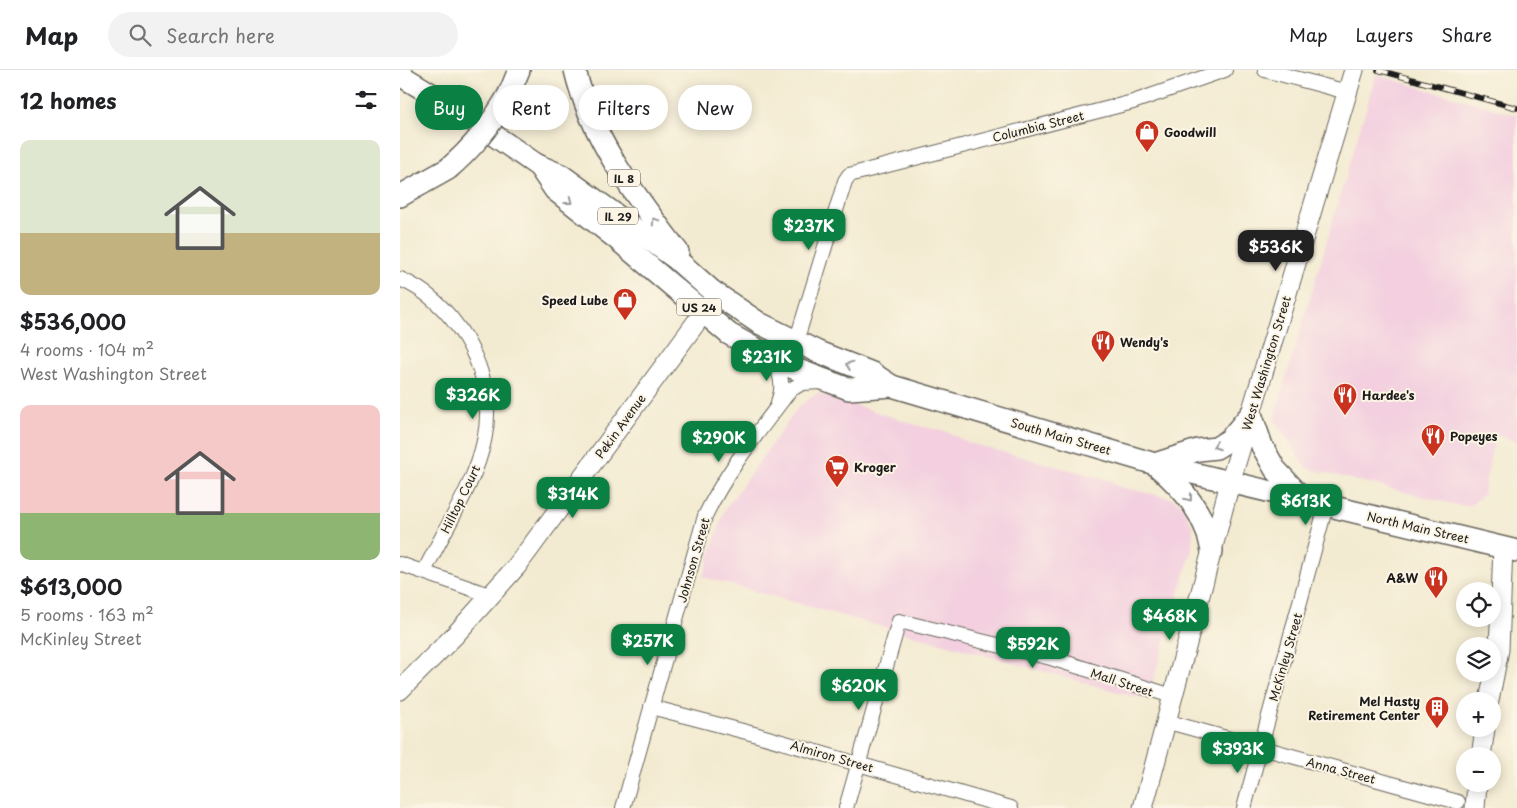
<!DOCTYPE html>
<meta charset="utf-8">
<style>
body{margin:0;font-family:"Playpen Sans",sans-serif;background:#f2f2f2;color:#202124;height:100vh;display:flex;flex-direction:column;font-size:19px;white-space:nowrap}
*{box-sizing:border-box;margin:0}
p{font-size:16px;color:#757577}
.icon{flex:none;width:28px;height:28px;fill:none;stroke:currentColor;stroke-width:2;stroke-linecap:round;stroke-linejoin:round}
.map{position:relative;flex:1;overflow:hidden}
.drawer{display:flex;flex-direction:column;background:#fff;width:400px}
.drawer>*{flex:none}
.top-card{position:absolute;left:15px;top:15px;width:475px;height:45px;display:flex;gap:10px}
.tools{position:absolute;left:1056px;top:512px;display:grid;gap:10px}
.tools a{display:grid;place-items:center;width:45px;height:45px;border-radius:50%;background:#fff;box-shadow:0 2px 12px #0003;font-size:25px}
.price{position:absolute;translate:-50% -42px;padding:0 11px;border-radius:10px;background:#0b8043;color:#fff;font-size:16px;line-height:32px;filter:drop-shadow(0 1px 2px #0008)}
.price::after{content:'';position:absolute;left:50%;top:30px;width:15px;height:11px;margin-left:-8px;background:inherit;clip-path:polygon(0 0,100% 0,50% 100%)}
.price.on{background:#222;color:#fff}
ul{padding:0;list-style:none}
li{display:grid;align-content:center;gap:10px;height:265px;padding:0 20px}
li span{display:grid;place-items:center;height:155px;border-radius:10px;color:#555}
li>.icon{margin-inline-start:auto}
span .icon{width:90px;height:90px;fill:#fffc;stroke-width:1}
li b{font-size:21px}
h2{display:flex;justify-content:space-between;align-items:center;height:60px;padding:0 20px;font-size:21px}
.tag{padding:0 18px;border-radius:22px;background:#fff;box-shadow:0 2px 12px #0003;font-size:18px;line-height:45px}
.tag.on{background:#0b8043;color:#fff}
header{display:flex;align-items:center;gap:30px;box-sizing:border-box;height:70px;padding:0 25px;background:#fff;border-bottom:1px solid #e0e0e0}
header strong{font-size:24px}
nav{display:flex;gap:28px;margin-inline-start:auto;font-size:18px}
.search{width:350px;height:45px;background:#f2f2f2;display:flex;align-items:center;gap:12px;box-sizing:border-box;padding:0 18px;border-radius:28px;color:#757577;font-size:19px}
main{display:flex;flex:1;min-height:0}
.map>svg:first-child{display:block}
.built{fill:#f3cfdf}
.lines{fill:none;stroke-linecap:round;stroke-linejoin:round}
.street-casing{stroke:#67645b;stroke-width:16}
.secondary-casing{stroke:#67645b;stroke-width:21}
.primary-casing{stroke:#67645b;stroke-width:24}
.street{stroke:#fff;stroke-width:14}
.secondary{stroke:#fff;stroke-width:19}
.primary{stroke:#fff;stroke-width:21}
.rail-casing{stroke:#1c1c1c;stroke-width:5.5}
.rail{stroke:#fcf5e5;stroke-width:4;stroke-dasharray:11;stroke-linecap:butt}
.primary-bridge-casing{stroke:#67645b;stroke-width:24;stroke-linecap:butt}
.primary-bridge{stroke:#fff;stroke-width:21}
.oneway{stroke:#999}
.labels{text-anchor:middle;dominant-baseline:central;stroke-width:4;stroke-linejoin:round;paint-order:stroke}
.shield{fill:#fcf5e5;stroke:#5f5d58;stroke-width:1}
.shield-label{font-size:11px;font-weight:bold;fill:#1c1c1c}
.street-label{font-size:12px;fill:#1c1c1c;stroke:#fcf5e5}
.poi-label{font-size:12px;font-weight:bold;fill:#1c1c1c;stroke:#fcf5e5;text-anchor:start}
</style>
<header>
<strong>Map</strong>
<div class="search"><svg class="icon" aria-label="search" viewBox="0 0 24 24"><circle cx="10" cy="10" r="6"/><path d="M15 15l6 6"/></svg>Search here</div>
<nav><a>Map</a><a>Layers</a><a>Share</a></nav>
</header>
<main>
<section class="drawer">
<h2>12 homes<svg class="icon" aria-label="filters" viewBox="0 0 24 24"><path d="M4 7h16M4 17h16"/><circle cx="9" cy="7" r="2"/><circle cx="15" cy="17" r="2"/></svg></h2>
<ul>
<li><span style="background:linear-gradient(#dfe7d0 60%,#c2b280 0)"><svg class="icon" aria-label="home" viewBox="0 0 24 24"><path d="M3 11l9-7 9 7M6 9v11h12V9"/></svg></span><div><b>$536,000</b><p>4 rooms · 104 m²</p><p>West Washington Street</p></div></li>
<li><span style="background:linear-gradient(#f6c9c9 70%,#8fb573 0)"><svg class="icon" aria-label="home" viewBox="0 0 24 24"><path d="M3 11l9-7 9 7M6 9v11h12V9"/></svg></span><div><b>$613,000</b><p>5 rooms · 163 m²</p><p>McKinley Street</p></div></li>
</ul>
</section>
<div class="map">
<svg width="1117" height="738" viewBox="0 0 1117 738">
<rect width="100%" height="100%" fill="#fcf5e5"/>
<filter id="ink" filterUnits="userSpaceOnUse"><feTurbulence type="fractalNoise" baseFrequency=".02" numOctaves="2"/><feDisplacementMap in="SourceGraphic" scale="10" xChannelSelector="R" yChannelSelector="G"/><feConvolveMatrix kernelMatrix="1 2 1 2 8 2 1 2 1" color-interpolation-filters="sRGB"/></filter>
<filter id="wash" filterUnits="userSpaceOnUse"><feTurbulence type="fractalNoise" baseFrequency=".0096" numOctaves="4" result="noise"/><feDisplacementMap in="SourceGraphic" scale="20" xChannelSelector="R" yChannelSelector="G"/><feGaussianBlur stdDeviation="1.12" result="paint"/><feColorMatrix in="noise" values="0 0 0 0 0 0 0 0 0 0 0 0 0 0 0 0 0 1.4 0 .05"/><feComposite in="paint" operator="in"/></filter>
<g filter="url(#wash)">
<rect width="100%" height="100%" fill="#f3ebd1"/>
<g class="built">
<polygon points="976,5 1117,45 1117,371 1095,365 1083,425 1071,435 1061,436 906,398 874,349"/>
<polygon points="418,323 519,356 545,361 569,373 711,411 716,416 771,428 778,432 783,437 793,458 792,480 750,621 743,629 303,507 325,439 399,336"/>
</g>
</g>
<g filter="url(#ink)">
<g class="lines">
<defs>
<g id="street">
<polyline points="865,0 947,22"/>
<path d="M0,209c29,12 50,34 66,60 52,90 -3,152 -42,233"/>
<polyline points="396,272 445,111 449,105 733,32 825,0"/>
<path d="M370,290c12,11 14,27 8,42"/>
<polyline points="0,494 92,526"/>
<polyline points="251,637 354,664 611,738"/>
<polyline points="765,651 1058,732"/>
<path d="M223,738l82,-292c22,-46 55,-86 85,-126l12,-7 19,-1"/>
<polyline points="446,738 499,551 651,588 772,626"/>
<polyline points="844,738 926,436"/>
</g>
<g id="secondary">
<polyline points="0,620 55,565 116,497 312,231"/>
<polyline points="1089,631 1099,580 1103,477"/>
<polyline points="1081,686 1085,659"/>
<polyline points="743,738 830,413 954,0"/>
<polyline points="1075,738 1077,714"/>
</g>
<g id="primary">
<path d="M175,0c16,69 61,127 103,182"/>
<polyline points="0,5 56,39 137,95 161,105 275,188 312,221 359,253 418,282 472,303 492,316 755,394 1117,481"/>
<polyline points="109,24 119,0"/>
<polyline points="138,95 155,120 217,169 329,264 385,295 449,319 492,316"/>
<polyline points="0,126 48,99"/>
<polyline points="851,344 862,376 875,399 905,431"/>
<polyline points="755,394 798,380 816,378 829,370 851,344"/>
<path d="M757,396c27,23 49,49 55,85"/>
</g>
</defs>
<use href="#street" class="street-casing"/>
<use href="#secondary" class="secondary-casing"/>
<use href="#primary" class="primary-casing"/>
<use href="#street" class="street"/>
<use href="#secondary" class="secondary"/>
<use href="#primary" class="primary"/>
<defs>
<polyline id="rail" points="978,0 1117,38"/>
</defs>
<use href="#rail" class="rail-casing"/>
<use href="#rail" class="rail"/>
<defs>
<path id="primary-bridge" d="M48,99c26,-22 44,-45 61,-75"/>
</defs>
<use href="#primary-bridge" class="primary-bridge-casing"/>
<use href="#primary-bridge" class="primary-bridge"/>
</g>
<defs><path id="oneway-chevron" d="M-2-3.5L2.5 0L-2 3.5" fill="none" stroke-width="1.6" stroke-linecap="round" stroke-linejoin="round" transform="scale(1.25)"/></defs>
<g class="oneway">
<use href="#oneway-chevron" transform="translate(169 131) rotate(38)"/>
<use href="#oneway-chevron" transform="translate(255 151) rotate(-124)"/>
<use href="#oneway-chevron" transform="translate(449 295) rotate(-159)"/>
<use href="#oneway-chevron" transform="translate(816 376) rotate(160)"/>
<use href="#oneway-chevron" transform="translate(789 428) rotate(52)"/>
</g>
</g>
<defs>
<symbol id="shop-pin" viewBox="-11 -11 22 30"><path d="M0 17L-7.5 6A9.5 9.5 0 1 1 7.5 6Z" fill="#c8321e" stroke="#fcf5e5"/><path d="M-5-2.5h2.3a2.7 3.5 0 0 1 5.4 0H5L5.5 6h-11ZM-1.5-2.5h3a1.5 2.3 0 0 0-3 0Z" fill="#fff"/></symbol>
<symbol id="restaurant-pin" viewBox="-11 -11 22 30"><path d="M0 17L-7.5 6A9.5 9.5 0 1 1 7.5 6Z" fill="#c8321e" stroke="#fcf5e5"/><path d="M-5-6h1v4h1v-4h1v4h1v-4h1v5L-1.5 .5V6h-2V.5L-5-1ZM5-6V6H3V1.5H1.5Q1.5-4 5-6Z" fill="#fff"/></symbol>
<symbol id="supermarket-pin" viewBox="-11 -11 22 30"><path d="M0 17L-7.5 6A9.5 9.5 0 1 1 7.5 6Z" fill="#c8321e" stroke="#fcf5e5"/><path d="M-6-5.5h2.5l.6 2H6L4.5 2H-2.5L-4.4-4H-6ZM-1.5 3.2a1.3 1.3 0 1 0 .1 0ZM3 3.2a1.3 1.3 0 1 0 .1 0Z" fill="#fff"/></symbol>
<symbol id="building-pin" viewBox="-11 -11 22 30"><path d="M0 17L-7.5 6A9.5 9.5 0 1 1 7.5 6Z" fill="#c8321e" stroke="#fcf5e5"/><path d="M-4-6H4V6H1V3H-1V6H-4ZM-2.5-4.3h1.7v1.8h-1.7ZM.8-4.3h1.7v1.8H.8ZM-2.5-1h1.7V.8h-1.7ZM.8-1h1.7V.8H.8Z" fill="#fff"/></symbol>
</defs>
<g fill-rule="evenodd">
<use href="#shop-pin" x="733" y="48" width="28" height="38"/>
<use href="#shop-pin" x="211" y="216" width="28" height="38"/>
<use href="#restaurant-pin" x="689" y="258" width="28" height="38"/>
<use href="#restaurant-pin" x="931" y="311" width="28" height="38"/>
<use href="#restaurant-pin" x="1019" y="352" width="28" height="38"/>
<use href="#supermarket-pin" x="423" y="383" width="28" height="38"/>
<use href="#restaurant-pin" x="1022" y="494" width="28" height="38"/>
<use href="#building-pin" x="1023" y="624" width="28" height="38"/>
</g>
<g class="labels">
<g class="shield">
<rect x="208" y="99.5" width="32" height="17" rx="4"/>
<rect x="198" y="137.5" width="40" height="17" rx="4"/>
<rect x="276.5" y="228.5" width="45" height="17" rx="4"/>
</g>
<g class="shield-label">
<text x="224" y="108">IL 8</text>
<text x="218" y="146">IL 29</text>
<text x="299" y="237">US 24</text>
</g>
<g class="street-label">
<text transform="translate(638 56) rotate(-14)">Columbia Street</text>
<text transform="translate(866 293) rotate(-73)">West Washington Street</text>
<text transform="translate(220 356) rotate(-54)">Pekin Avenue</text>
<text transform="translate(661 366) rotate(16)">South Main Street</text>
<text transform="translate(60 429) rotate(-64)">Hilltop Court</text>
<text transform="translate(1018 457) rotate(13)">North Main Street</text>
<text transform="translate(293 490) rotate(-74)">Johnson Street</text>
<text transform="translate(885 587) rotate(-74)">McKinley Street</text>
<text transform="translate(722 612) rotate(18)">Mall Street</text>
<text transform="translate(432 686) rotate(16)">Almiron Street</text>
<text transform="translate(941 700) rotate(15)">Anna Street</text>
</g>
<g class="poi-label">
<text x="764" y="62">Goodwill</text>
<text x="208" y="230" text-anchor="end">Speed Lube</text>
<text x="720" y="272">Wendy's</text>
<text x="962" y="325">Hardee's</text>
<text x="1050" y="366">Popeyes</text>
<text x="454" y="397">Kroger</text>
<text x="1018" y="508" text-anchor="end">A&amp;W</text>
<text x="1020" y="631" text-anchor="end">Mel Hasty<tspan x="1020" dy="14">Retirement Center</tspan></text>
</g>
</g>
</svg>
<div class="tools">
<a><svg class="icon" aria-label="locate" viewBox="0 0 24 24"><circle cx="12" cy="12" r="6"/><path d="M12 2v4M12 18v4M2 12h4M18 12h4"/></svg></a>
<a><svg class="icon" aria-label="layers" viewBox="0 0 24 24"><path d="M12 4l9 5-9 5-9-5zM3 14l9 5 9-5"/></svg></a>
<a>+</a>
<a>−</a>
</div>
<b class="price" style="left:409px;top:181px">$237K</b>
<b class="price on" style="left:876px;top:202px">$536K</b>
<b class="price" style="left:367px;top:312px">$231K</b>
<b class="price" style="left:73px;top:350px">$326K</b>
<b class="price" style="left:319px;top:393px">$290K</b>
<b class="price" style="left:173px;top:449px">$314K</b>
<b class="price" style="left:906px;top:456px">$613K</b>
<b class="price" style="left:770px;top:571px">$468K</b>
<b class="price" style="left:248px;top:596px">$257K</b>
<b class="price" style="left:633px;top:599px">$592K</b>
<b class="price" style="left:459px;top:641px">$620K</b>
<b class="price" style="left:838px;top:704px">$393K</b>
<div class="top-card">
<a class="tag on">Buy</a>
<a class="tag">Rent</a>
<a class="tag">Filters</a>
<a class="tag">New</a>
</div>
</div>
</main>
